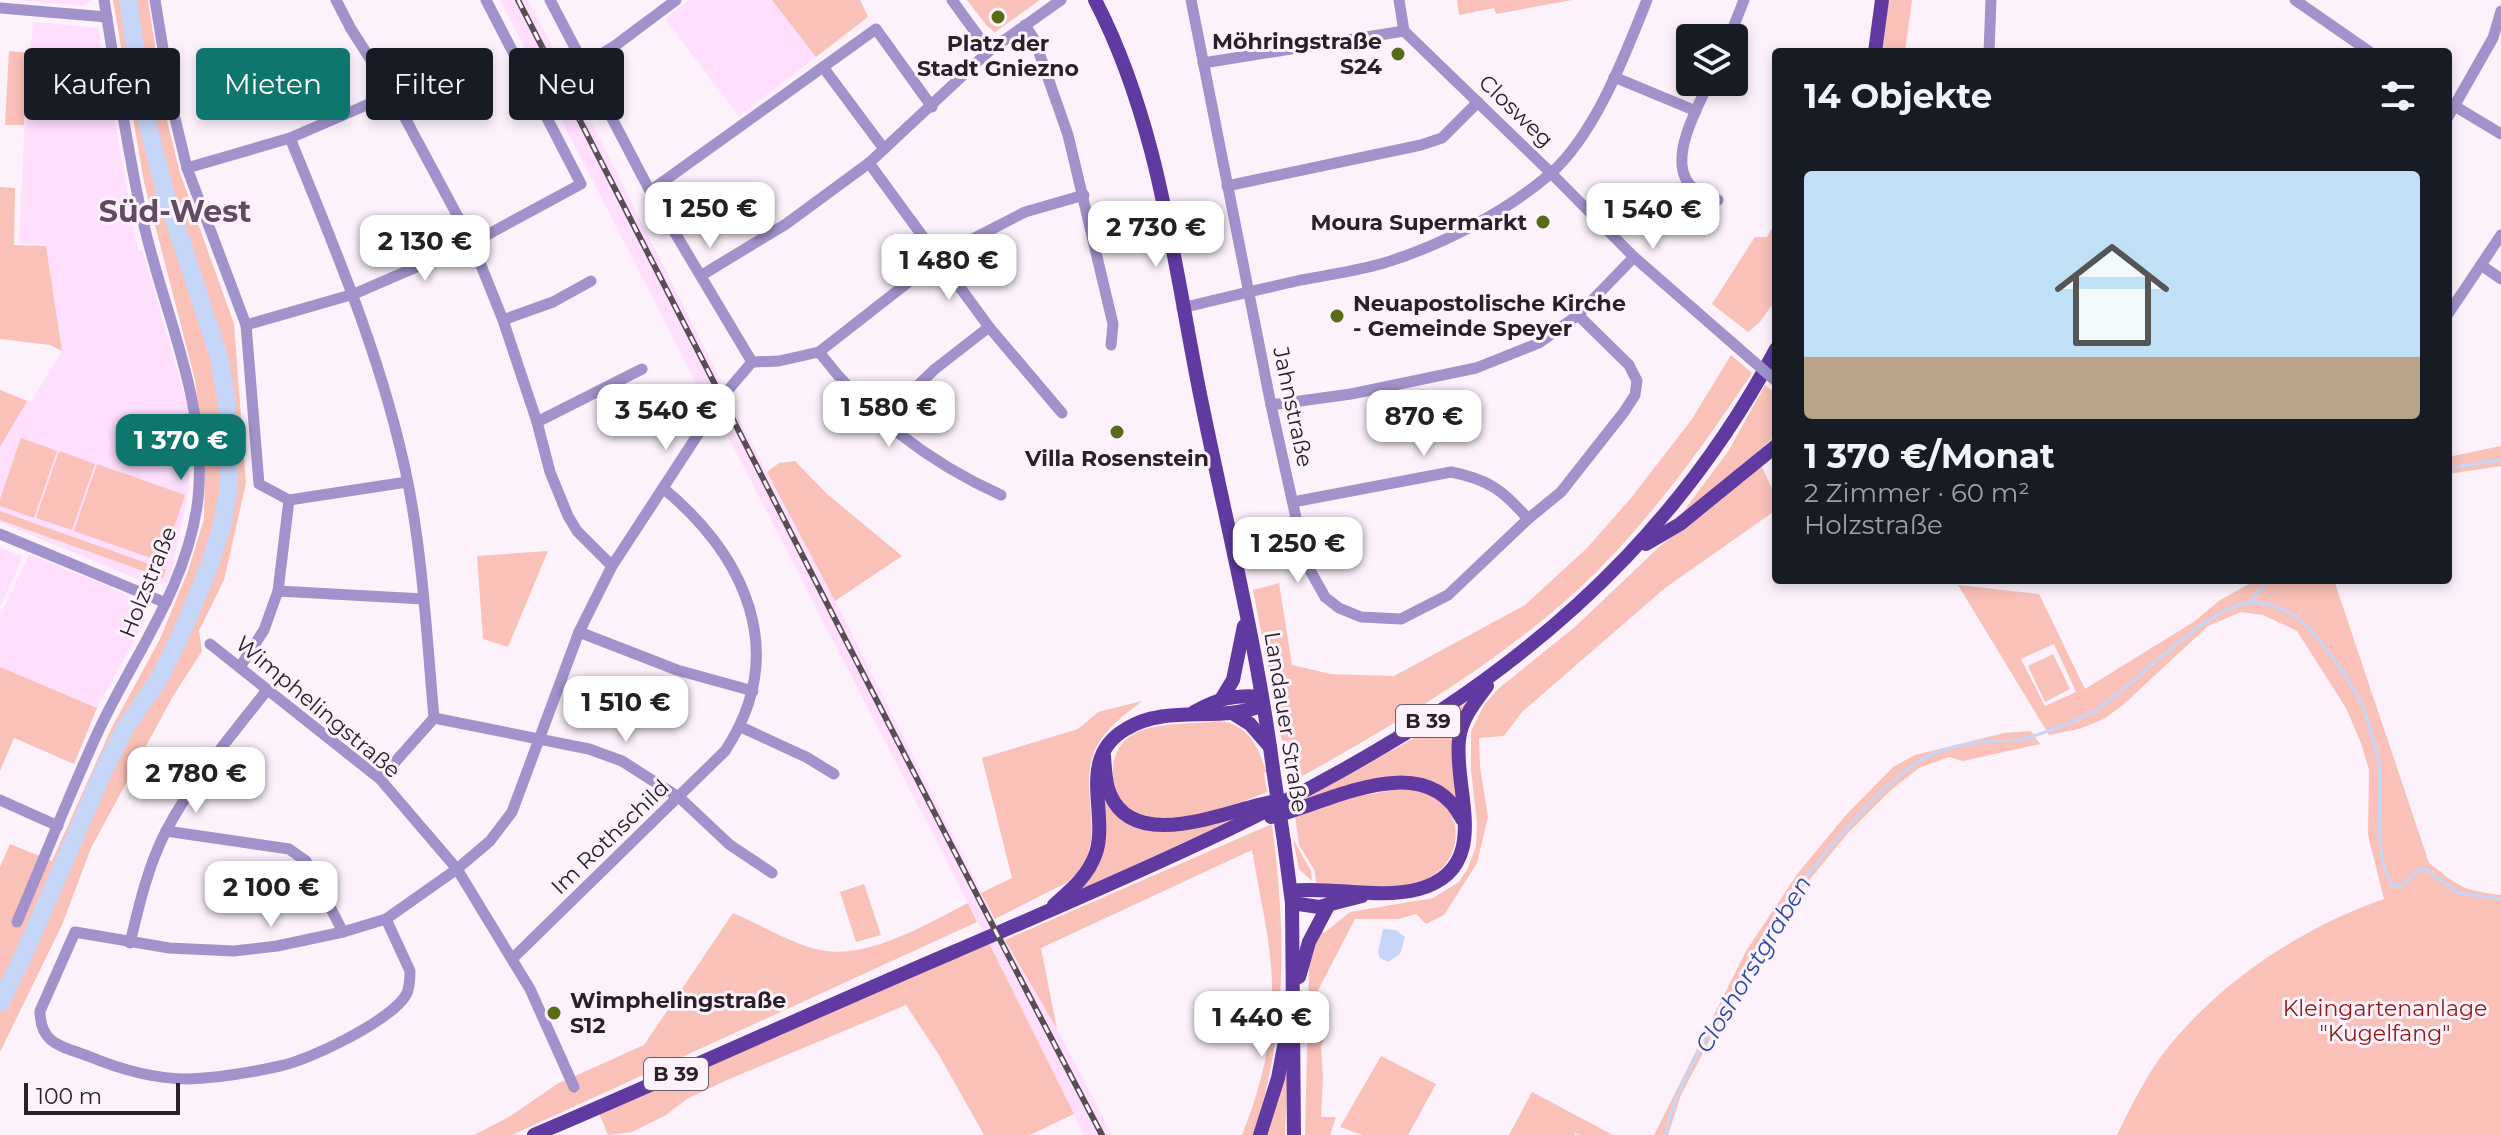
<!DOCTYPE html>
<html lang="de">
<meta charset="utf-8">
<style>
body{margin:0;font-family:Montserrat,sans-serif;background:#242831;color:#f1f3f6;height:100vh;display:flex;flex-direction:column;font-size:30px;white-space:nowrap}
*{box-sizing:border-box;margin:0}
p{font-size:26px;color:#9ea1a6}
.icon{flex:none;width:44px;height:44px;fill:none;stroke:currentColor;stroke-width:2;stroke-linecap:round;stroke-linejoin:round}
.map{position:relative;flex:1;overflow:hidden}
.details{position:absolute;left:1772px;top:48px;width:680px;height:536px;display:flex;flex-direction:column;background:#171b24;border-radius:8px;box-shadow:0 4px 12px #0003}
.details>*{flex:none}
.hud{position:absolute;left:24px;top:48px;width:760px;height:72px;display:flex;gap:16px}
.controls{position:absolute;left:1676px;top:24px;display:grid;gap:16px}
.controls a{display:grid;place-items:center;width:72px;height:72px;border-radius:8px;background:#171b24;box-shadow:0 4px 12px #0003;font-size:40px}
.scale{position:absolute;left:24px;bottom:20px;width:156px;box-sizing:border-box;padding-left:8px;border:4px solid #2a2029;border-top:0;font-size:22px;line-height:28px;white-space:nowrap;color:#2a2029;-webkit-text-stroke:6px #fdf2fc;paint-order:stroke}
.price{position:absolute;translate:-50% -68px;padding:0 18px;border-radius:16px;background:#fff;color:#222;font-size:26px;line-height:52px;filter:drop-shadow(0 2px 4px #0008)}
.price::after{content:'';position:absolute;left:50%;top:48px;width:24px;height:18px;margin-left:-12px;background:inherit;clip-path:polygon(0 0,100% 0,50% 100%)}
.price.active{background:#0f766e;color:#fff}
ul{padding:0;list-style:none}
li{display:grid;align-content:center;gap:16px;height:424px;padding:0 32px}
li span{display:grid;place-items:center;height:248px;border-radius:8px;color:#555}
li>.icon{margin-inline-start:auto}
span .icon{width:144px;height:144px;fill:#fffc;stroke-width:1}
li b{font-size:34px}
h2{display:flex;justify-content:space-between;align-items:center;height:96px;padding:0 32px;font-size:34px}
.chip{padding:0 28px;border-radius:8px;background:#171b24;box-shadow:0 4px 12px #0003;font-size:28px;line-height:72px}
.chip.active{background:#0f766e;color:#fff}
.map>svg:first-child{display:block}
.built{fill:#ffdefe}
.green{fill:#f9c1b8;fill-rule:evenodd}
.water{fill:#c6d6f8}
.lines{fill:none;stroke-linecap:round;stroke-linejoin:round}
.stream{stroke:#c6d6f8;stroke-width:3}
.river{stroke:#c6d6f8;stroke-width:18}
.minor{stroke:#a292cb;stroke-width:11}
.major{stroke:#603aa0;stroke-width:14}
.rail-casing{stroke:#584d57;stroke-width:6}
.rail{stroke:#fdf2fc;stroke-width:3;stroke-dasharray:9;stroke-linecap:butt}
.minor-bridge{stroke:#a292cb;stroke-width:11}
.major-bridge{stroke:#603aa0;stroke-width:14}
.poi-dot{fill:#596b16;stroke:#fdf2fc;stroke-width:3}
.labels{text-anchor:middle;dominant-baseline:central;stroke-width:6;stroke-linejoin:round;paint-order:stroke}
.shield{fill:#fdf2fc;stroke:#695f68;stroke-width:2}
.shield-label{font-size:20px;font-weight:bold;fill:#2a2029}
.poi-label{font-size:22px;font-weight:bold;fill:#2a2029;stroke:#fdf2fc;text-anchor:end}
.street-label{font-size:22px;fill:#2a2029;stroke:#fdf2fc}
.park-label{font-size:22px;fill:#911913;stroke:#fdf2fc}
.water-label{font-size:24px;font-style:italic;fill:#2b4baa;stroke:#fdf2fc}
.district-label{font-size:30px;font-weight:bold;fill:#624b62;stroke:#fdf2fc}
</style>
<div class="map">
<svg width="2501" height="1135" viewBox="0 0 2501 1135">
<rect width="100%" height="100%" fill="#fdf2fc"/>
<g class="built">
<polygon points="17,0 92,0 83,6"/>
<polygon points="500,0 528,0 570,80 721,381 706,402"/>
<polygon points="689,0 772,0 816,57 739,116 665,19"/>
<polygon points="33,22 98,28 137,245 138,250 142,250 186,400 189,423 189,488 173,565 167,582 162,584 147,583 0,522 0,390 31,402 62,351 46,245 19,243 25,118"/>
<polygon points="731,404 835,601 995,919 1057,1029 1112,1135 1084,1135 1060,1089 999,963 719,419"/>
<polygon points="0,547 23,557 0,607"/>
<polygon points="29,554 110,587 138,602 146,612 146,619 97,708 0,667 0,616"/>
</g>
<g class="green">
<polygon points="113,0 148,0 165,112 180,173 234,324 246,483 224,580 199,631 202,651 172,698 91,848 62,925 0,1052 0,867 10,844 52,861 111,729 160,639 188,571 204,519 205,463 195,380 144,182"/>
<polygon points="772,0 860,0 868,17 816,57"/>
<polygon points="967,0 1040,0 995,32 987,26"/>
<polygon points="1457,0 1572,0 1496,14 1494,8 1459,15"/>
<polygon points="1889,0 1912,0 1905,52 1882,52"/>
<polygon points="9,51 30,53 24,125 5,125"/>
<polygon points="0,187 15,188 14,245 46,246 62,351 50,345 0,339"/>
<polygon points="1773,226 1776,227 1776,299 1760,322 1748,332 1712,304 1755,237 1767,237"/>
<path d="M1731,355l21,18c-58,87 -121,174 -202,241 -80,66 -170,119 -260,169l-37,-193 26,-7 13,82 39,9 63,2 131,-71 62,-57 44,-50 61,-79z"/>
<polygon points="1765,385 1776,394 1776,435 1734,473 1678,519 1729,450"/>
<polygon points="0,390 27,401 0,447"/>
<polygon points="21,438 57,451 34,518 0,506 0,499"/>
<polygon points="2501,446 2501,466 2448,474 2448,457"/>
<polygon points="59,451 95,464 72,530 36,518"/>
<polygon points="795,461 827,494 902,556 835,601 767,472 779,463"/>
<polygon points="97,464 185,495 162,562 74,531"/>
<polygon points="1761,465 1776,497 1776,510 1665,588 1522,712 1504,736 1479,738 1480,767 1488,817 1477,863 1444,915 1426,924 1416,914 1399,919 1355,919 1313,1000 1330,1014 1329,1030 1321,1046 1323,1078 1321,1117 1336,1117 1330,1135 1305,1135 1309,966 1320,931 1324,933 1350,912 1433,898 1459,882 1468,868 1476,846 1477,823 1471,770 1471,731 1484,705 1498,689 1576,626 1659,547"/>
<polygon points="0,511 166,570 163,578 0,520"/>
<polygon points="548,551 508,647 483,639 477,556"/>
<path d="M2256,580h78l95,283c31,24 32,27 72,32v240h-384c13,-27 27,-55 45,-80 54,-71 138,-127 222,-156l-16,-64 1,-65 -8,-27 -15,-35 -49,-77 -34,-16 -22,-3 -33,14 -84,78 -20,15 -25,10 -30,6 -91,-150 81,9 46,95 110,-68 25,-21zM2054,644l22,48 -31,14 -24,-47z"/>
<polygon points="2053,654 2070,689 2045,702 2028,666"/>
<polygon points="0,667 97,708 74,764 14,738 0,771"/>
<path d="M1142,701c-17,14 -38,28 -47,49 -20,47 20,93 -29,133l-71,36 -14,-26 31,-15 -30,-120 96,-29 20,-17z"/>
<polygon points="1469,701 1457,800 1442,787 1429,782 1299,802 1409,741"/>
<path d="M1219,721c29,3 40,26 47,51l-2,1 3,19c-33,14 -83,33 -119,26 -42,-7 -49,-72 -8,-87 19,-8 57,-7 79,-10z"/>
<polygon points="2031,731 2040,744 1963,761 1949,757 1919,768 1892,789 1848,833 1788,906 1747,969 1681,1095 1668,1135 1654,1135 1746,951 1798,873 1846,815 1893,767 1915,755 2004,733"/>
<polygon points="1101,783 1135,825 1246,814 1078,891 1089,878"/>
<path d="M1407,788c9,2 22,3 30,9 29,21 23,66 -9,81 -28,14 -82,10 -112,5l-1,-12 -16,-26 -4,-29 51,-18z"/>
<path d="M1272,824c14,110 16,205 -19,311h-11c19,-47 32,-99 30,-151 -1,-44 -13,-90 -20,-134l-211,98 16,81 -52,-89z"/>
<polygon points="1293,839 1311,871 1312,881 1299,869"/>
<polygon points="864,884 881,935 856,942 840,892"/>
<path d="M968,903l9,19 -465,213h-38l35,-18 48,-33 87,-39 89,-132c26,11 52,27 79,35 49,16 113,-23 156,-45z"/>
<polygon points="989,943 1074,1114 1030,1135 984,1135 939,1055 906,1005 727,1080 687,1099 666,1115 632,1132 608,1135 599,1113"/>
<polygon points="1381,1056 1436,1084 1408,1135 1362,1135 1340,1127"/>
<polygon points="1288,1057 1285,1135 1265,1135"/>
<polygon points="1532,1092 1613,1135 1580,1135 1575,1133 1574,1135 1509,1135"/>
</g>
<polygon class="water" points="1383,929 1396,930 1405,937 1400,954 1388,962 1380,958 1378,952"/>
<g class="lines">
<g class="stream">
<polyline points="2448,468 2501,460"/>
<polyline points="2250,602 2268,580"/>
<path d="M1665,1135c9,-43 33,-82 54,-120 42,-77 88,-148 150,-211 21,-21 43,-43 72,-53 16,-6 36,-9 53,-10 8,-1 16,0 24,-1 17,-3 64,-21 78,-30 40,-26 109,-102 152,-107 16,-2 31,4 45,12 21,12 59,68 69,90 4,9 16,49 17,58 4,31 -8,103 16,123l7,-1 18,-16h5l33,24 43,6"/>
</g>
<polyline class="river" points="0,1003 24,954 104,770 125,728 159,679 182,632 208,569 221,529 229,486 226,398 219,357 165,192 145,114 128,0"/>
<g class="minor">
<polyline points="155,0 173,110 187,168 246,325 259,484 289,500"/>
<polyline points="336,0 351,29 389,88 472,243 503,320 537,422 550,472 568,516 577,531 612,566"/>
<polyline points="550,0 650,191 752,362"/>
<polyline points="952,0 989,51"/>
<polyline points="1191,0 1271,405 1306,563 1325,597 1339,608 1361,617 1401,619 1448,595 1528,519 1561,492 1624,412 1635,395 1637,381 1629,365 1578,315"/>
<polyline points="1399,0 1404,31"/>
<polyline points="2295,0 2370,52"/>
<polyline points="0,8 107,17"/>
<polyline points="1025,25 1035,41 1068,135 1113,324 1111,345"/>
<polyline points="1404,31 1551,173 1634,257 1737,347"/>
<polyline points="1729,38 1744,0"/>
<polyline points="1989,52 1991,0"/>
<polyline points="1203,63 1404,31"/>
<polyline points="583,66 616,45 676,0"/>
<polyline points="823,67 884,149"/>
<polyline points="1614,77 1696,111"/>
<path d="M1709,82c-17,38 -56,103 9,118"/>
<polyline points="2448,102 2501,134"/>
<polyline points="2448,117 2493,38 2501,11"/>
<path d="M290,138c46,113 94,225 118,345 15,77 19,157 26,235l-54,61"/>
<polyline points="869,163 989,327 1062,413"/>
<polyline points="187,168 290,138 392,94"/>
<polyline points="1227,186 1421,145 1442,138 1478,102"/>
<polyline points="650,191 876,29 932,107"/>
<polyline points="2481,265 2501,279"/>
<polyline points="702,275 786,224 869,163 989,51 1061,0"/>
<path d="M1182,308c40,-10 79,-19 119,-28 27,-5 56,-9 83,-17 56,-17 122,-51 166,-89 45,-39 75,-119 97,-174"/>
<polyline points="2448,314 2501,235"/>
<polyline points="503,320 553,302 591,281"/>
<polyline points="246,325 354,294 472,243 581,184 486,0"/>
<path d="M819,352c48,63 109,110 182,143"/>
<polyline points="752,362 779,361 819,352 938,259 961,245 1025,212 1084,195"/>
<polyline points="1271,405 1351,394 1476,368 1539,343 1578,315 1634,257"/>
<polyline points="881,421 935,369 989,327"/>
<polyline points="537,422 642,369"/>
<polyline points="289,500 407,482"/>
<path d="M1293,502l158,-30c37,7 53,19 77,47"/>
<polyline points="0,534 166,603"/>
<polyline points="278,591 423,599"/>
<polyline points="579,632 677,670 753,691"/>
<polyline points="210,644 380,779 457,869 530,989 574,1087"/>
<polyline points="240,667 264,630 278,591 289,500"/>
<polyline points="434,718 589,749 622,761 680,798 730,845 772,873"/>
<polyline points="741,727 806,757 834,774"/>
<polyline points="0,800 58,826"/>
<polyline points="166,831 289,849 306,861 343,932"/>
<path d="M386,919l24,52c0,7 0,17 -4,24 -16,26 -96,65 -126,71 -27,6 -64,12 -91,13 -35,0 -70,-10 -101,-23 -27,-10 -48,-12 -48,-45l35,-79 94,16 65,3 43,-5 66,-14 43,-13 71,-50 33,-28 22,-29 67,-180 33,-66 111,-170 29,-34"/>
<path d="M17,922c27,-63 52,-127 81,-190 35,-76 90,-146 100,-233 10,-97 -34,-185 -55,-278 -16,-72 -27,-148 -39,-221"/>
<path d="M130,943c9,-38 18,-77 36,-112 27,-51 66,-96 101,-141"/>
<path d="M512,959l213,-208c65,-98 21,-194 -62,-263"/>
</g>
<g class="major">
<path d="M1095,0c65,125 79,268 107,404 25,122 55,242 71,365"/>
<polyline points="1875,52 1882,0"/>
<polyline points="1646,544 1680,524 1776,446"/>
<polyline points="1222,698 1233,680 1244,626"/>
<path d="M1194,712c23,-13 41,-18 67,-15"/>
<polyline points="1234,714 1250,724 1270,747"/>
<path d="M1104,756c1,13 1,27 6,38 25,60 118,16 162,8"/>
<path d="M1271,817c58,-14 154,-71 191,2"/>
<polyline points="1284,842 1292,903 1294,1135"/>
<path d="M1291,891c42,-5 86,9 128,-2 75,-21 34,-99 40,-149 2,-21 16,-38 28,-54"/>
<polyline points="1292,903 1319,907 1362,896"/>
<path d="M1054,905c17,-15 34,-29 42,-52 13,-41 -20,-95 30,-124 42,-26 94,-5 137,-24"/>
<polyline points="1299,977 1309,942 1329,904"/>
<path d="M534,1135c142,-60 281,-124 422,-184 330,-143 641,-266 820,-602"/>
<polyline points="1260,1135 1278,1078 1289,1020"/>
</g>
<defs>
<path id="rail" d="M518,0c195,378 386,759 584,1135"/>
</defs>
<use href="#rail" class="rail-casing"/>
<use href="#rail" class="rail"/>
<polyline class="minor-bridge" points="1737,347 1776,381"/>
<polyline class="major-bridge" points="1273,769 1284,842"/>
</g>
<g class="poi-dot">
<circle cx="998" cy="17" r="8"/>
<circle cx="1398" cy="54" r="8"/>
<circle cx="1543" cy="222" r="8"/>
<circle cx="1337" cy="316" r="8"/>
<circle cx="1117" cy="432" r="8"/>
<circle cx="554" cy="1013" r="8"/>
</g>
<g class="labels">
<g class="shield">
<rect x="1396" y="705" width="64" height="32" rx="6"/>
<rect x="644" y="1058" width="64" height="32" rx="6"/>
</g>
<g class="shield-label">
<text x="1428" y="721">B 39</text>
<text x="676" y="1074">B 39</text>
</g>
<g class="poi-label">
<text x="1382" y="41">Möhringstraße<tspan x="1382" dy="25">S24</tspan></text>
<text x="998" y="43" text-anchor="middle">Platz der<tspan x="998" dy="25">Stadt Gniezno</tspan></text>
<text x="1527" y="222">Moura Supermarkt</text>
<text x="1353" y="303" text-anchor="start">Neuapostolische Kirche<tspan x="1353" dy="25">- Gemeinde Speyer</tspan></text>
<text x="1117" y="458" text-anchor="middle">Villa Rosenstein</text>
<text x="570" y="1000" text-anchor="start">Wimphelingstraße<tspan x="570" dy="25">S12</tspan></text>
</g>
<g class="street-label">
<text transform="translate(1516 111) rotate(44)">Closweg</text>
<text transform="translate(1293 407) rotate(78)">Jahnstraße</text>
<text transform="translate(148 582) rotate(-68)">Holzstraße</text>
<text transform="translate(318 707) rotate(40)">Wimphelingstraße</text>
<text transform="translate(1286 722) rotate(81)">Landauer Straße</text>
<text transform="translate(610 837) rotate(-44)">Im Rothschild</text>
</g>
<g class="park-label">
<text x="2385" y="1008">Kleingartenanlage<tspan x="2385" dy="25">"Kugelfang"</tspan></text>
</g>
<g class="water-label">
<text transform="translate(1753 964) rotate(-59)">Closhorstgraben</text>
</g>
<g class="district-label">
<text x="175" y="211">Süd-West</text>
</g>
</g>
</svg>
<div class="controls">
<a><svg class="icon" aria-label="layers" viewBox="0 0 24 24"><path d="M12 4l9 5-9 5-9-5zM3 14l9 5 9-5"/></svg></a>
</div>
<div class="scale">100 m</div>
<b class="price" style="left:710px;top:250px">1 250 €</b>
<b class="price" style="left:1653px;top:251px">1 540 €</b>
<b class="price" style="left:1156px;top:269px">2 730 €</b>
<b class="price" style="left:425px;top:283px">2 130 €</b>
<b class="price" style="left:949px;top:302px">1 480 €</b>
<b class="price" style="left:889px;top:449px">1 580 €</b>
<b class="price" style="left:666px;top:452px">3 540 €</b>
<b class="price" style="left:1424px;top:458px">870 €</b>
<b class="price active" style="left:181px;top:482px">1 370 €</b>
<b class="price" style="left:1298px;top:585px">1 250 €</b>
<b class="price" style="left:626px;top:744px">1 510 €</b>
<b class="price" style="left:196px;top:815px">2 780 €</b>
<b class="price" style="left:271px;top:929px">2 100 €</b>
<b class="price" style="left:1262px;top:1059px">1 440 €</b>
<div class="hud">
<a class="chip">Kaufen</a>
<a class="chip active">Mieten</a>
<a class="chip">Filter</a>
<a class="chip">Neu</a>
</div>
<section class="details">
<h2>14 Objekte<svg class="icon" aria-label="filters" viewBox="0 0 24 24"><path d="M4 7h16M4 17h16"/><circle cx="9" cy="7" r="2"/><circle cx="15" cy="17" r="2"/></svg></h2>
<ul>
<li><span style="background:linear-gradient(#bfe0f5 75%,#b9a48a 0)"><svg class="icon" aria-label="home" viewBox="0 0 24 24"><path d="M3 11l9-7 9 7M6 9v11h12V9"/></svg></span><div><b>1 370 €/Monat</b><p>2 Zimmer · 60 m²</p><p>Holzstraße</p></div></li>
</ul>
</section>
</div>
